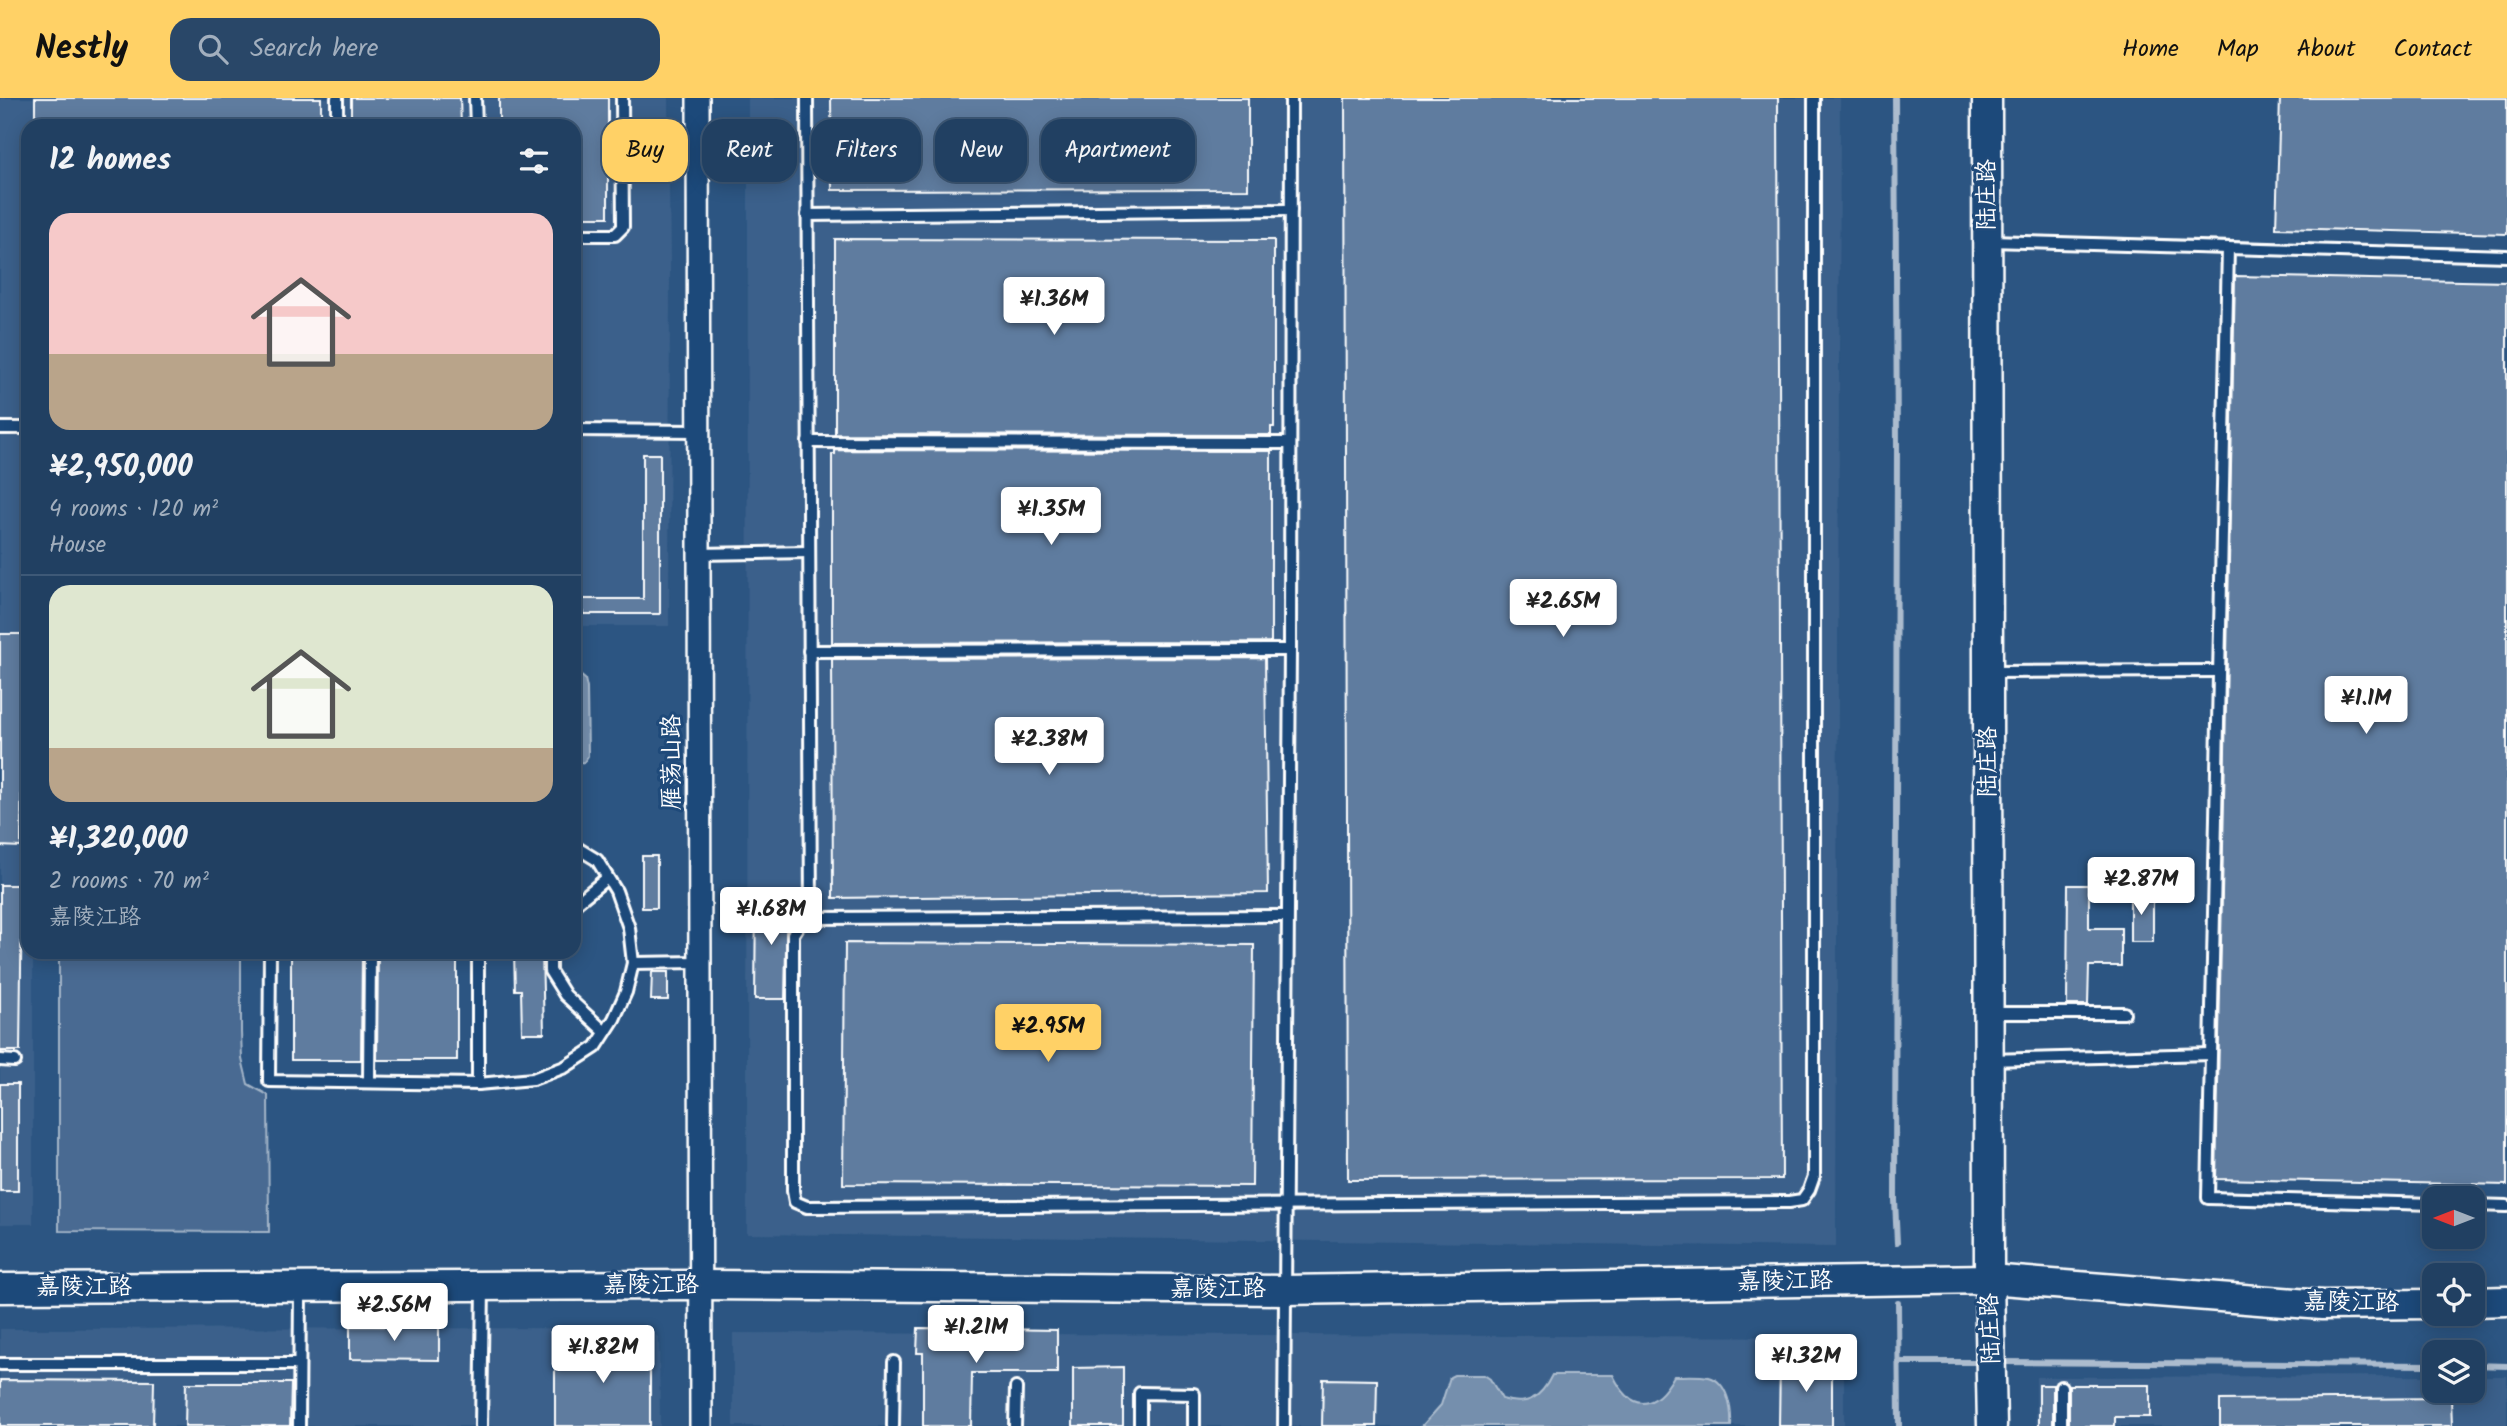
<!DOCTYPE html>
<meta charset="utf-8">
<style>
body{margin:0;font-family:Kalam,"LXGW WenKai TC",sans-serif;background:#294768;color:#f1f3f6;height:100vh;display:flex;flex-direction:column;font-size:26px;white-space:nowrap}
*{box-sizing:border-box;margin:0}
p{font-size:23px;color:#a2afbe}
.icon{flex:none;width:38px;height:38px;fill:none;stroke:currentColor;stroke-width:2;stroke-linecap:round;stroke-linejoin:round}
.map{position:relative;flex:1;overflow:hidden}
.details{position:absolute;left:21px;top:21px;width:560px;height:840px;display:flex;flex-direction:column;background:#214062;border-radius:21px;box-shadow:0 4px 18px #0003,0 0 0 2px #3e5977}
.details>*{flex:none}
.hud{position:absolute;left:602px;top:21px;width:665px;height:63px;display:flex;gap:14px}
.needle{width:46px;rotate:270deg}
.tools{position:absolute;left:2422px;top:1088px;display:grid;gap:14px}
.tools a{display:grid;place-items:center;width:63px;height:63px;border-radius:14px;background:#214062;box-shadow:0 4px 18px #0003,0 0 0 2px #3e5977;font-size:35px}
.price{position:absolute;translate:-50% -60px;padding:0 16px;border-radius:7px;background:#fff;color:#222;font-size:23px;line-height:46px;filter:drop-shadow(0 2px 4px #0008)}
.price::after{content:'';position:absolute;left:50%;top:42px;width:21px;height:16px;margin-left:-10px;background:inherit;clip-path:polygon(0 0,100% 0,50% 100%)}
.price.on{background:#ffd166;color:#111}
ul{padding:0;list-style:none}
li{display:grid;align-content:center;gap:14px;height:371px;padding:0 28px}
li+li{border-top:2px solid #3e5977}
li span{display:grid;place-items:center;height:217px;border-radius:21px;color:#555}
li>.icon{margin-inline-start:auto}
span .icon{width:126px;height:126px;fill:#fffc;stroke-width:1}
li b{font-size:30px}
h2{display:flex;justify-content:space-between;align-items:center;height:84px;padding:0 28px;font-size:30px}
.tag{padding:0 24px;border-radius:21px;background:#214062;box-shadow:0 4px 18px #0003,0 0 0 2px #3e5977;font-size:24px;line-height:63px}
.tag.on{background:#ffd166;color:#111}
header{display:flex;align-items:center;gap:42px;box-sizing:border-box;height:98px;padding:0 35px;background:#ffd166;color:#111}
header strong{font-size:33px}
nav{display:flex;gap:38px;margin-inline-start:auto;font-size:24px}
.search{width:490px;height:63px;background:#294768;display:flex;align-items:center;gap:18px;box-sizing:border-box;padding:0 24px;border-radius:21px;color:#a2afbe;font-size:26px}
.map>svg:first-child{display:block}
.built{fill:#3b618b}
.green{fill:#486b92;stroke:#a4b5c8;stroke-width:2}
.water{fill:#748fad;stroke:#acbcce;stroke-width:2}
.lines{fill:none;stroke-linecap:round;stroke-linejoin:round}
.stream{stroke:#acbcce;stroke-width:6}
.building{fill:#5e7c9f;stroke:#fff;stroke-width:2}
.lane-casing{stroke:#fff;stroke-width:16}
.street-casing{stroke:#fff;stroke-width:26}
.secondary-casing{stroke:#fff;stroke-width:33}
.lane{stroke:#1f4a7a;stroke-width:10}
.street{stroke:#1f4a7a;stroke-width:21}
.secondary{stroke:#1f4a7a;stroke-width:28}
.labels{text-anchor:middle;dominant-baseline:central;stroke-width:6;stroke-linejoin:round;paint-order:stroke}
.street-label{font-size:24px;fill:#fff;stroke:#1f4a7a}
</style>
<header>
<strong>Nestly</strong>
<div class="search"><svg class="icon" aria-label="search" viewBox="0 0 24 24"><circle cx="10" cy="10" r="6"/><path d="M15 15l6 6"/></svg>Search here</div>
<nav><a>Home</a><a>Map</a><a>About</a><a>Contact</a></nav>
</header>
<div class="map">
<svg width="2507" height="1328" viewBox="0 0 2507 1328">
<rect width="100%" height="100%" fill="#2c5582"/>
<filter id="ink" filterUnits="userSpaceOnUse"><feTurbulence type="fractalNoise" baseFrequency=".0143" numOctaves="2"/><feDisplacementMap in="SourceGraphic" scale="14" xChannelSelector="R" yChannelSelector="G"/><feConvolveMatrix kernelMatrix="1 2 1 2 8 2 1 2 1" color-interpolation-filters="sRGB"/></filter>
<g filter="url(#ink)">
<g class="built">
<polygon points="0,0 668,0 670,168 669,528 574,528 574,28 28,28 28,854 33,854 33,1126 0,1126"/>
<polygon points="748,0 1840,0 1836,1149 747,1136"/>
<polygon points="647,1230 659,1240 660,1328 0,1328 0,1231"/>
<polygon points="733,1235 1844,1239 1844,1328 733,1328"/>
<polygon points="2434,1278 2434,1293 2473,1293 2473,1278 2507,1278 2507,1328 2036,1328 2036,1279"/>
</g>
<polygon class="green" points="59,854 241,854 241,934 242,961 248,986 268,997 269,1134 59,1133"/>
<g class="water">
<polygon points="574,577 580,577 585,581 587,590 588,658 584,664 574,666"/>
<path d="M1454,1277h30l6,4 12,20c25,8 39,-1 50,-24h61c18,37 41,37 61,1 11,0 24,-1 35,1 19,5 23,33 22,49h-309l19,-21 9,-28z"/>
</g>
<g class="lines">
<g class="stream">
<polyline points="1895,0 1897,347 1895,1102 1897,1145"/>
<polyline points="1898,1205 1899,1328"/>
<polyline points="1899,1264 1984,1264"/>
<polyline points="1999,1264 2434,1267"/>
<polyline points="2473,1267 2507,1268"/>
</g>
</g>
<g class="building">
<rect x="35" y="0" width="286" height="28"/>
<polygon points="351,0 460,0 461,28 351,28"/>
<polygon points="499,0 608,0 608,119 574,119 574,28 499,28"/>
<polygon points="831,0 1248,0 1248,91 832,92"/>
<polygon points="1345,0 1778,0 1782,1081 1348,1082"/>
<polygon points="2280,0 2507,0 2507,136 2276,130"/>
<polygon points="835,141 1274,142 1274,329 1271,329 1271,337 835,336"/>
<polygon points="2235,178 2507,184 2507,1087 2216,1081"/>
<polygon points="835,352 1271,353 1271,544 832,545 832,356 835,356"/>
<polygon points="643,356 660,356 660,516 583,516 583,501 643,501"/>
<polygon points="0,536 23,536 21,749 0,748"/>
<polygon points="1265,560 1268,795 833,800 832,561"/>
<rect x="642" y="758" width="15" height="52"/>
<polygon points="0,787 22,787 20,953 0,953"/>
<polygon points="2068,787 2089,787 2089,830 2121,830 2121,868 2089,868 2088,907 2067,907"/>
<rect x="2130" y="794" width="23" height="50"/>
<polygon points="756,797 787,798 785,901 755,901"/>
<polygon points="845,845 1254,847 1252,1088 843,1086"/>
<polygon points="291,854 362,854 361,962 291,962"/>
<polygon points="378,854 457,854 457,962 377,962"/>
<polygon points="514,854 542,854 544,935 522,935 521,892 515,892"/>
<polygon points="652,874 668,874 668,902 651,902"/>
<rect x="0" y="986" width="18" height="107"/>
<polygon points="350,1228 439,1229 439,1262 350,1261"/>
<polygon points="918,1230 1057,1232 1057,1275 972,1275 971,1328 923,1328 923,1255 917,1255"/>
<rect x="555" y="1246" width="95" height="82"/>
<polygon points="1780,1263 1832,1263 1832,1328 1779,1328"/>
<polygon points="1123,1269 1123,1328 1073,1328 1073,1270"/>
<polygon points="1323,1281 1377,1282 1376,1328 1322,1328"/>
<polygon points="0,1282 154,1283 153,1328 0,1328"/>
<polygon points="186,1285 291,1285 290,1328 185,1328"/>
<rect x="2039" y="1287" width="14" height="41"/>
<polygon points="2069,1287 2150,1287 2150,1319 2115,1319 2115,1328 2069,1328"/>
<polygon points="2451,1300 2452,1328 2220,1328 2220,1302"/>
</g>
<g class="lines">
<defs>
<g id="lane">
<polyline points="337,0 337,28"/>
<polyline points="475,0 476,28"/>
<polyline points="807,0 811,820"/>
<polyline points="807,117 1291,112"/>
<polyline points="574,137 615,137 623,129 622,0"/>
<polyline points="1990,143 2507,158"/>
<polyline points="2228,150 2208,1100 2434,1106"/>
<polyline points="0,330 28,330"/>
<polyline points="574,332 698,333"/>
<polyline points="808,344 1290,345"/>
<polyline points="698,456 809,454"/>
<polyline points="809,553 1290,552"/>
<polyline points="1988,574 2219,573"/>
<polyline points="574,807 607,780"/>
<polyline points="1287,818 811,820 799,827 793,836 793,1093 795,1104 807,1109 1789,1104 1802,1102 1809,1092 1814,1078 1814,0"/>
<polyline points="270,854 269,983 478,986 533,981 565,969 596,949 614,921 626,894 633,865 629,830 616,793 597,762 574,748"/>
<polyline points="478,854 478,986"/>
<polyline points="550,854 550,873 565,897 605,934"/>
<polyline points="633,865 699,864"/>
<polyline points="1989,915 2124,915"/>
<polyline points="0,962 15,963"/>
<polyline points="1990,962 2211,956"/>
<polyline points="369,984 370,854"/>
<polyline points="2473,1107 2507,1108"/>
<polyline points="0,1266 299,1266"/>
<polyline points="2061,1289 2061,1328"/>
<polyline points="299,1328 300,1191"/>
<polyline points="481,1328 483,1188"/>
<polyline points="893,1328 894,1264"/>
<polyline points="1015,1328 1016,1290"/>
<polyline points="1140,1328 1140,1295 1194,1296 1194,1328"/>
<polyline points="1284,1328 1290,552 1291,0"/>
</g>
<polyline id="street" points="698,0 701,1328"/>
<g id="secondary">
<polyline points="1987,0 1989,1181 1992,1328"/>
<polyline points="0,1190 702,1187 1285,1192 1989,1181 2322,1207 2434,1206"/>
<polyline points="2473,1204 2507,1203"/>
</g>
</defs>
<use href="#lane" class="lane-casing"/>
<use href="#street" class="street-casing"/>
<use href="#secondary" class="secondary-casing"/>
<use href="#lane" class="lane"/>
<use href="#street" class="street"/>
<use href="#secondary" class="secondary"/>
</g>
</g>
<g class="labels">
<g class="street-label">
<text transform="translate(1987 97) rotate(-90)">陆庄路</text>
<text transform="translate(672 664) rotate(-90)">雁荡山路</text>
<text transform="translate(1988 664) rotate(-90)">陆庄路</text>
<text transform="translate(1785 1184) rotate(-1)">嘉陵江路</text>
<text x="651" y="1187">嘉陵江路</text>
<text x="84" y="1189">嘉陵江路</text>
<text x="1218" y="1191">嘉陵江路</text>
<text transform="translate(2351 1205) rotate(1)">嘉陵江路</text>
<text transform="translate(1991 1231) rotate(-92)">陆庄路</text>
</g>
</g>
</svg>
<div class="tools">
<a><svg class="needle" viewBox="-14 -14 28 28"><path d="M0-13l5 13h-10z" fill="#e53935"/><path d="M0 13l5-13h-10z" fill="#a2afbe"/></svg></a>
<a><svg class="icon" aria-label="locate" viewBox="0 0 24 24"><circle cx="12" cy="12" r="6"/><path d="M12 2v4M12 18v4M2 12h4M18 12h4"/></svg></a>
<a><svg class="icon" aria-label="layers" viewBox="0 0 24 24"><path d="M12 4l9 5-9 5-9-5zM3 14l9 5 9-5"/></svg></a>
</div>
<b class="price" style="left:1054px;top:239px">¥1.36M</b>
<b class="price" style="left:1051px;top:449px">¥1.35M</b>
<b class="price" style="left:1563px;top:541px">¥2.65M</b>
<b class="price" style="left:2366px;top:638px">¥1.1M</b>
<b class="price" style="left:1049px;top:679px">¥2.38M</b>
<b class="price" style="left:2141px;top:819px">¥2.87M</b>
<b class="price" style="left:771px;top:849px">¥1.68M</b>
<b class="price on" style="left:1048px;top:966px">¥2.95M</b>
<b class="price" style="left:394px;top:1245px">¥2.56M</b>
<b class="price" style="left:976px;top:1267px">¥1.21M</b>
<b class="price" style="left:603px;top:1287px">¥1.82M</b>
<b class="price" style="left:1806px;top:1296px">¥1.32M</b>
<div class="hud">
<a class="tag on">Buy</a>
<a class="tag">Rent</a>
<a class="tag">Filters</a>
<a class="tag">New</a>
<a class="tag">Apartment</a>
</div>
<section class="details">
<h2>12 homes<svg class="icon" aria-label="filters" viewBox="0 0 24 24"><path d="M4 7h16M4 17h16"/><circle cx="9" cy="7" r="2"/><circle cx="15" cy="17" r="2"/></svg></h2>
<ul>
<li><span style="background:linear-gradient(#f6c9c9 65%,#b9a48a 0)"><svg class="icon" aria-label="home" viewBox="0 0 24 24"><path d="M3 11l9-7 9 7M6 9v11h12V9"/></svg></span><div><b>¥2,950,000</b><p>4 rooms · 120 m²</p><p>House</p></div></li>
<li><span style="background:linear-gradient(#dfe7d0 75%,#b9a48a 0)"><svg class="icon" aria-label="home" viewBox="0 0 24 24"><path d="M3 11l9-7 9 7M6 9v11h12V9"/></svg></span><div><b>¥1,320,000</b><p>2 rooms · 70 m²</p><p>嘉陵江路</p></div></li>
</ul>
</section>
</div>
